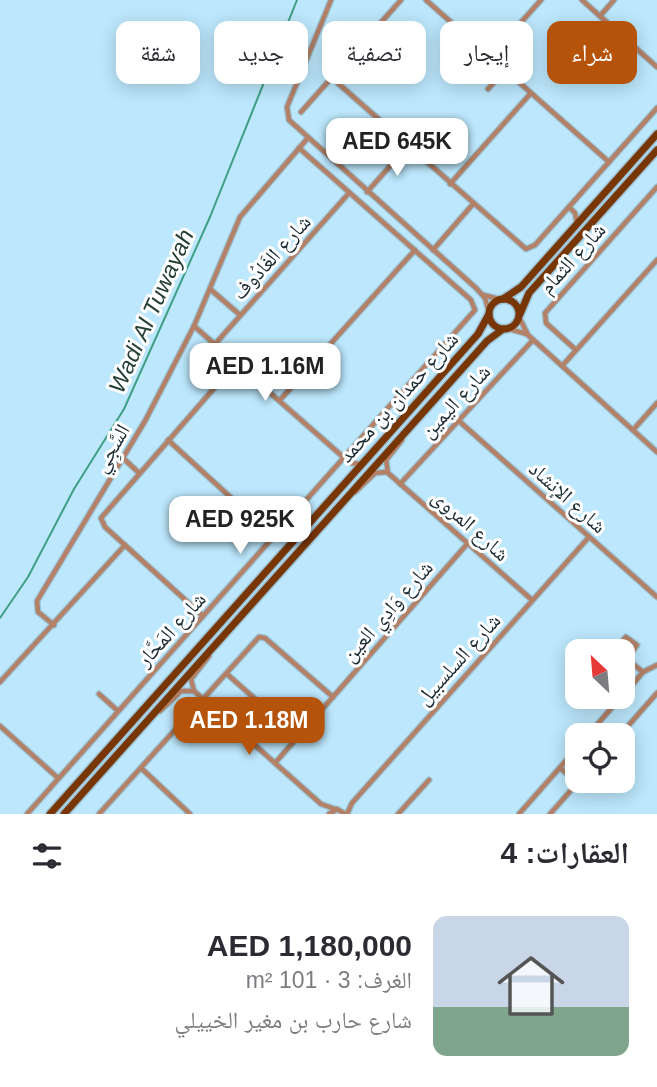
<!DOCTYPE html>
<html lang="ar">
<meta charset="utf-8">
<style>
body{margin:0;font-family:Arial,"Noto Naskh Arabic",sans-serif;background:#f2f2f3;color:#2b2b33;direction:rtl;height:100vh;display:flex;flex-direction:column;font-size:26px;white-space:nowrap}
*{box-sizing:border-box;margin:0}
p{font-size:23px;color:#7c7c81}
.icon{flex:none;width:38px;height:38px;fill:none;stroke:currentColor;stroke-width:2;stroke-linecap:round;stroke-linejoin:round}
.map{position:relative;height:814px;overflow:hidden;direction:ltr}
.drawer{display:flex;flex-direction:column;background:#fff;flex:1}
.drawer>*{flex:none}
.hud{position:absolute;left:21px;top:21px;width:616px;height:63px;direction:rtl;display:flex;gap:14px}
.needle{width:46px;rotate:334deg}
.buttons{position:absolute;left:565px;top:639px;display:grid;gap:14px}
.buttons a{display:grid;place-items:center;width:70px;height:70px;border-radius:14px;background:#fff;box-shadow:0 4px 18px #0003;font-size:35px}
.price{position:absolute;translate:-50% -60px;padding:0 16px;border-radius:14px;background:#fff;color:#222;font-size:23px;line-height:46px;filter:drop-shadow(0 2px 4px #0008)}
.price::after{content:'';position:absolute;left:50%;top:42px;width:21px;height:16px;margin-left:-10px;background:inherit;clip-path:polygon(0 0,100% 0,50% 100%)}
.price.on{background:#b45309;color:#fff}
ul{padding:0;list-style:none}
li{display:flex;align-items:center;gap:21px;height:175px;padding:0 28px}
li span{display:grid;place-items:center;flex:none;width:196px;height:140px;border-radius:14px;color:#555}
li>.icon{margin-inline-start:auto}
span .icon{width:84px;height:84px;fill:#fffc;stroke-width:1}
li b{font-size:30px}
h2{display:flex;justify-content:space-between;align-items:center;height:84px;padding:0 28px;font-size:30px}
.chip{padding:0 24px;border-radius:14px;background:#fff;box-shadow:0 4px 18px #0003;font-size:24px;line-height:63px}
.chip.on{background:#b45309;color:#fff}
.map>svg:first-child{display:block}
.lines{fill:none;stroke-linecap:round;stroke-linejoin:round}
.stream{stroke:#409f85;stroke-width:2}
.minor-casing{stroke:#9cc1d4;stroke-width:7}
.primary-casing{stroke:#9cc1d4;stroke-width:10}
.minor{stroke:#b28167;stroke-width:4.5}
.primary{stroke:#793605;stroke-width:7}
.labels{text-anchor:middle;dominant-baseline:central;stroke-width:6;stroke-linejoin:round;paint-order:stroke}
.street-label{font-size:21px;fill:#1a2b33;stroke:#fff}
.water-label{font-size:23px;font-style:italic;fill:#244036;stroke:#fff}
</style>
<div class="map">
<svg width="657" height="814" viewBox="0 0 657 814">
<rect width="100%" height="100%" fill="#bce7fc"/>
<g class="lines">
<polyline class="stream" points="0,618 28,577 74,489 124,409 210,217 297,0"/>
<defs>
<g id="minor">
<polyline points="331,0 287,107 289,120 476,288 485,298 489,312"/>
<polyline points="426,0 609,162"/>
<polyline points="582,0 657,67"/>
<polyline points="600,16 614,0"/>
<polyline points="490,57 541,0"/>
<polyline points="476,65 483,72"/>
<polyline points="469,73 487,54"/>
<polyline points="332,78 526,249 535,245 657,108"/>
<polyline points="488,89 505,70"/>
<polyline points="301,112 401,0"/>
<polyline points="450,184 531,93"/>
<polyline points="367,192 408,146"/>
<polyline points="569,207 575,213 577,223"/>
<polyline points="433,250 473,204"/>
<polyline points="210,289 240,315"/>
<polyline points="483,295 499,299"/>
<polyline points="519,317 528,335 657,452"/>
<polyline points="194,326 350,463 362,464"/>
<polyline points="509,329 527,334"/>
<polyline points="216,343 349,193"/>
<polyline points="576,350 546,323 545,313 657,187"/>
<polyline points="562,366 657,260"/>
<polyline points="280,400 415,250"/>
<polyline points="459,421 657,597"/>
<polyline points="633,430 657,403"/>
<polyline points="168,440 274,537"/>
<polyline points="402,440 386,460 388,473 532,600"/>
<polyline points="124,459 138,472"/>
<polyline points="400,484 533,340"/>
<polyline points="355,492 375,473 387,472"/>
<polyline points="203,616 105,527 101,518 237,362"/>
<polyline points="54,625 38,612 37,601 145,421 194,326 240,217 307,139"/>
<polyline points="613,651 626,637 637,645 623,665"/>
<polyline points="209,656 191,679 194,691 321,804 335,809"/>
<polyline points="628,660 643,672"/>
<polyline points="571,668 578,673"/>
<polyline points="227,674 298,737"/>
<polyline points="0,682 125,545"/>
<polyline points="99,694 118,711"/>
<polyline points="604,696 615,705"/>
<polyline points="623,696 643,672 657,665"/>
<polyline points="160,711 181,691 194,691"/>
<polyline points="0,726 58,778"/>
<polyline points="588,735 622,696"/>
<polyline points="620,735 657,693"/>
<polyline points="275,763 468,543"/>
<polyline points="141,768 190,814"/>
<polyline points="560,768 578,783"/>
<polyline points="27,814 475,310 471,300 299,148"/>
<polyline points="99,814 259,637 265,638 333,697"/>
<polyline points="329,814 337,809 345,814"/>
<polyline points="347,814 352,803 589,537"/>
<polyline points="398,814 429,780"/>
<polyline points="519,814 578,747"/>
<polyline points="550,814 580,780"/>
</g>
<g id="primary">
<circle cx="504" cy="314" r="15"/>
<polyline points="503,299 521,287 657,134"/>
<polyline points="520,314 529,293 657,150"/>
<polyline points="50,814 478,334 489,314"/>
<polyline points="64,814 487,341 503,329"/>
</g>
</defs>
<use href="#minor" class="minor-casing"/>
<use href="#primary" class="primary-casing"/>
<use href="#minor" class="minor"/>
<use href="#primary" class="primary"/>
</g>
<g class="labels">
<g class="street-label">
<text transform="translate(271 257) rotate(-48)">شارع الغَادُوف</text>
<text transform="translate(572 258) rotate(-48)">شارع الثمام</text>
<text transform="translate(398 397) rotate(-48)">شارع حمدان بن محمد</text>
<text transform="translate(455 401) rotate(-47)">شارع اليمين</text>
<text transform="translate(111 448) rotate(-60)">السَّجِي</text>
<text transform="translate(568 497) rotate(42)">شارع الإنشاد</text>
<text transform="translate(471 525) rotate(42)">شارع المروى</text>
<text transform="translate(387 611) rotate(-49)">شارع وَادِي العين</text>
<text transform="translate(171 629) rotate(-48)">شارع المَحَّار</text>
<text transform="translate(458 659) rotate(-48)">شارع السلسبيل</text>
</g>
<g class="water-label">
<text transform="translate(151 311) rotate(-66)">Wadi Al Tuwayah</text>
</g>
</g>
</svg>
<div class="buttons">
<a><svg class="needle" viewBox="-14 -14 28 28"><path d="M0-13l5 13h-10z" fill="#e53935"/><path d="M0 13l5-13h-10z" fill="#7c7c81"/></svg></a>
<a><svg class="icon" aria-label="locate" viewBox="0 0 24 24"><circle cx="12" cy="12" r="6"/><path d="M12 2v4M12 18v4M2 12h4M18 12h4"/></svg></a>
</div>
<b class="price" style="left:397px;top:178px">AED 645K</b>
<b class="price" style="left:265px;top:403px">AED 1.16M</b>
<b class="price" style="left:240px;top:556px">AED 925K</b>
<b class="price on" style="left:249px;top:757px">AED 1.18M</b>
<div class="hud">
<a class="chip on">شراء</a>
<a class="chip">إيجار</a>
<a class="chip">تصفية</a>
<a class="chip">جديد</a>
<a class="chip">شقة</a>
</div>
</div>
<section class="drawer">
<h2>العقارات: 4<svg class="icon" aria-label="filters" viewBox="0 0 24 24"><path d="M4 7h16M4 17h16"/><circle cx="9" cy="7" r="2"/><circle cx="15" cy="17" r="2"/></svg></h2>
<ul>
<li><span style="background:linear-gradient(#c9d6e8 65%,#7fa58c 0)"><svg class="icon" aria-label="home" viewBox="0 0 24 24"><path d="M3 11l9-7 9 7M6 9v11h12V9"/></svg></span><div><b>AED 1,180,000</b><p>الغرف: 3 · 101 m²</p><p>شارع حارب بن مغير الخييلي</p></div></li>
</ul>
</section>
